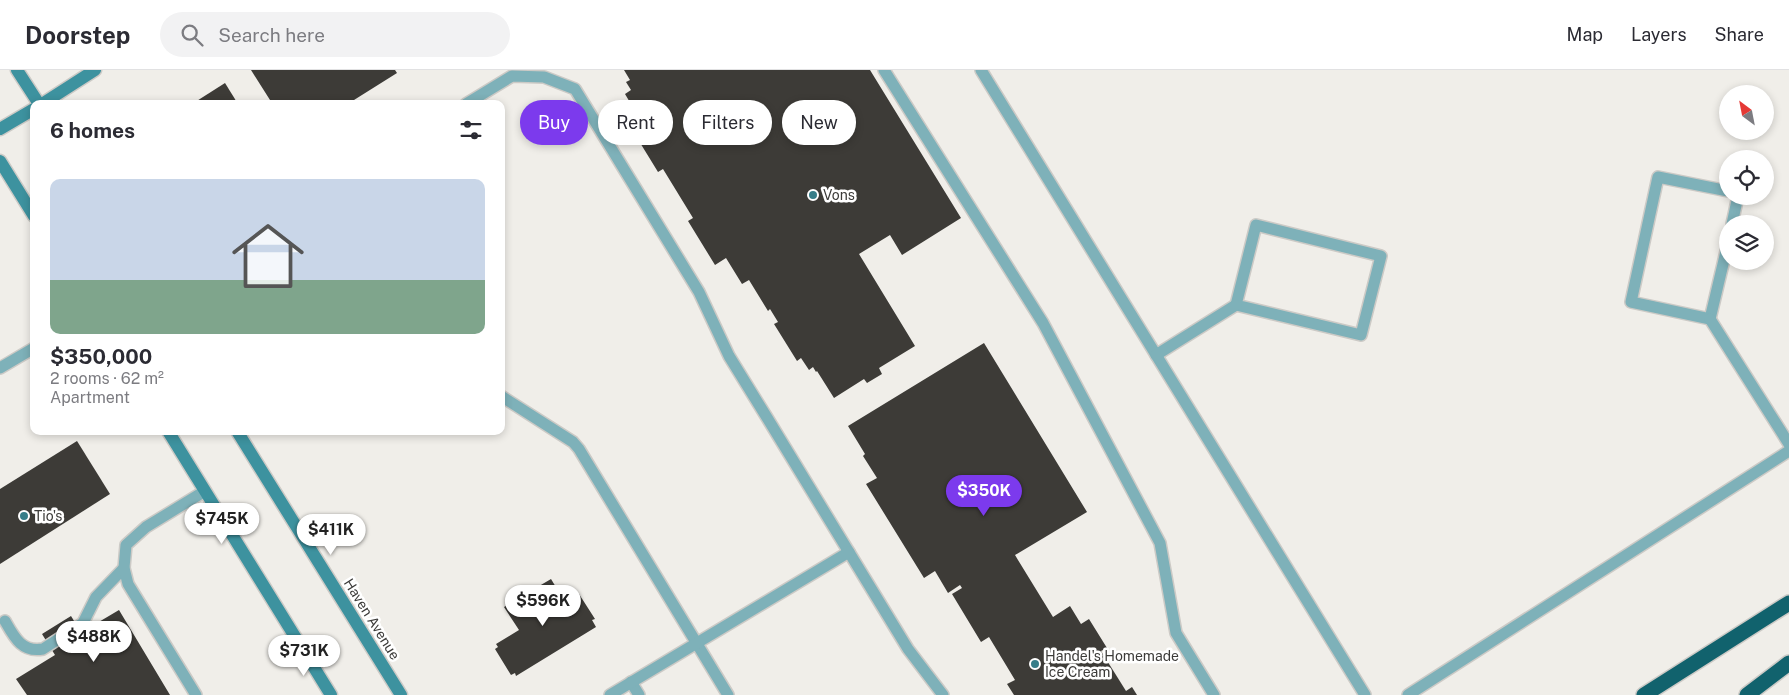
<!DOCTYPE html>
<meta charset="utf-8">
<style>
body{margin:0;font-family:"Public Sans",sans-serif;background:#f2f2f3;color:#2b2b33;height:100vh;display:flex;flex-direction:column;font-size:19px;white-space:nowrap}
*{box-sizing:border-box;margin:0}
p{font-size:16px;color:#7c7c81}
.icon{flex:none;width:28px;height:28px;fill:none;stroke:currentColor;stroke-width:2;stroke-linecap:round;stroke-linejoin:round}
.map{position:relative;flex:1;overflow:hidden}
.details{position:absolute;left:30px;top:30px;width:475px;height:335px;display:flex;flex-direction:column;background:#fff;border-radius:10px;box-shadow:0 2px 8px #0003}
.details>*{flex:none}
.hud{position:absolute;left:520px;top:30px;width:475px;height:45px;display:flex;gap:10px}
.needle{width:32px;rotate:328deg}
.tools{position:absolute;left:1719px;top:15px;display:grid;gap:10px}
.tools a{display:grid;place-items:center;width:55px;height:55px;border-radius:50%;background:#fff;box-shadow:0 2px 8px #0003;font-size:25px}
.price{position:absolute;translate:-50% -42px;padding:0 11px;border-radius:18px;background:#fff;color:#222;font-size:16px;line-height:32px;filter:drop-shadow(0 1px 2px #0008)}
.price::after{content:'';position:absolute;left:50%;top:30px;width:15px;height:11px;margin-left:-8px;background:inherit;clip-path:polygon(0 0,100% 0,50% 100%)}
.price.current{background:#7c3aed;color:#fff}
ul{padding:0;list-style:none}
li{display:grid;align-content:center;gap:10px;height:265px;padding:0 20px}
li+li{border-top:1px solid #e1e1e2}
li span{display:grid;place-items:center;height:155px;border-radius:10px;color:#555}
li>.icon{margin-inline-start:auto}
span .icon{width:90px;height:90px;fill:#fffc;stroke-width:1}
li b{font-size:21px}
h2{display:flex;justify-content:space-between;align-items:center;height:60px;padding:0 20px;font-size:21px}
.tag{padding:0 18px;border-radius:22px;background:#fff;box-shadow:0 2px 8px #0003;font-size:18px;line-height:45px}
.tag.current{background:#7c3aed;color:#fff}
header{display:flex;align-items:center;gap:30px;box-sizing:border-box;height:70px;padding:0 25px;background:#fff;border-bottom:1px solid #e1e1e2}
header strong{font-size:24px}
nav{display:flex;gap:28px;margin-inline-start:auto;font-size:18px}
.search{width:350px;height:45px;background:#f2f2f3;display:flex;align-items:center;gap:12px;box-sizing:border-box;padding:0 18px;border-radius:28px;color:#7c7c81;font-size:19px}
.map>svg:first-child{display:block}
.building{fill:#3d3b37}
.lines{fill:none;stroke-linecap:round;stroke-linejoin:round}
.lane-casing{stroke:#cccac6;stroke-width:14}
.secondary-casing{stroke:#cccac6;stroke-width:15}
.highway-casing{stroke:#cccac6;stroke-width:18}
.lane{stroke:#7eb1b9;stroke-width:11}
.secondary{stroke:#3d929f;stroke-width:12}
.highway{stroke:#11626d;stroke-width:15}
.poi-dot{fill:#367d88;stroke:#fff;stroke-width:2}
.labels{text-anchor:middle;dominant-baseline:central;stroke-width:5;stroke-linejoin:round;paint-order:stroke}
.poi-label{font-size:14px;fill:#3c3b39;stroke:#fff;text-anchor:start}
.street-label{font-size:14px;fill:#3c3b39;stroke:#fff}
</style>
<header>
<strong>Doorstep</strong>
<div class="search"><svg class="icon" aria-label="search" viewBox="0 0 24 24"><circle cx="10" cy="10" r="6"/><path d="M15 15l6 6"/></svg>Search here</div>
<nav><a>Map</a><a>Layers</a><a>Share</a></nav>
</header>
<div class="map">
<svg width="1789" height="625" viewBox="0 0 1789 625">
<rect width="100%" height="100%" fill="#f0eee9"/>
<g class="building">
<polygon points="251,0 395,0 397,3 354,30 356,34 263,34 270,30"/>
<polygon points="624,0 870,0 961,148 902,185 890,165 859,184 915,276 879,298 882,304 867,313 864,309 834,328 817,301 816,302 813,297 809,300 801,288 797,291 774,254 778,252 770,239 768,241 749,210 742,214 726,188 715,195 688,151 693,148 663,99 658,102 631,58 641,51 625,24 631,20 626,12 630,10"/>
<polygon points="225,13 238,34 192,34"/>
<polygon points="984,273 1087,442 1015,485 1053,547 1070,536 1081,554 1089,549 1107,578 1101,581 1126,621 1132,617 1137,625 1014,625 1007,614 1015,610 989,567 981,572 952,524 962,518 960,515 948,523 935,501 924,508 866,414 877,408 863,386 865,384 848,356"/>
<polygon points="77,371 110,424 0,494 0,419"/>
<polygon points="551,509 565,532 579,524 595,549 592,550 596,557 516,606 515,603 511,605 495,579 498,577 496,574 519,560 504,537"/>
<polygon points="119,540 170,625 27,625 16,609 55,585 42,564 71,546 84,567 95,560 92,556"/>
</g>
<g class="lines">
<defs>
<g id="lane">
<polyline points="884,0 1043,253 1160,473 1176,563 1214,625"/>
<polyline points="981,0 1365,625"/>
<polyline points="466,34 512,6 544,7 575,19 699,222 729,286 766,346 908,579 943,625"/>
<polyline points="1728,121 1658,107 1631,232 1710,249 1728,173"/>
<polyline points="1732,154 1738,126"/>
<polygon points="1256,155 1381,186 1361,265 1236,235"/>
<polyline points="1710,249 1789,374"/>
<polyline points="1156,285 1236,235"/>
<polyline points="0,298 34,278"/>
<polyline points="501,326 573,372 579,379 728,625"/>
<path d="M5,551c9,16 17,32 38,28l40,-26 13,-26 28,-29"/>
<polyline points="631,612 639,625"/>
<polyline points="196,625 128,514 124,498 126,475 146,457 205,421"/>
<polyline points="610,625 849,482"/>
<polyline points="1408,625 1789,381"/>
</g>
<g id="secondary">
<polyline points="17,0 39,34"/>
<polyline points="42,34 95,0"/>
<polyline points="0,59 34,39"/>
<polyline points="0,91 34,146"/>
<polyline points="168,361 331,625"/>
<polyline points="237,361 401,625"/>
</g>
<g id="highway">
<polyline points="1644,625 1789,533"/>
<polyline points="1747,625 1789,593"/>
</g>
</defs>
<use href="#lane" class="lane-casing"/>
<use href="#secondary" class="secondary-casing"/>
<use href="#highway" class="highway-casing"/>
<use href="#lane" class="lane"/>
<use href="#secondary" class="secondary"/>
<use href="#highway" class="highway"/>
</g>
<g class="poi-dot">
<circle cx="813" cy="125" r="5"/>
<circle cx="24" cy="446" r="5"/>
<circle cx="1035" cy="594" r="5"/>
</g>
<g class="labels">
<g class="poi-label">
<text x="823" y="125">Vons</text>
<text x="34" y="446">Tio's</text>
<text x="1045" y="586">Handel's Homemade<tspan x="1045" dy="16">Ice Cream</tspan></text>
</g>
<g class="street-label">
<text transform="translate(372 549) rotate(58)">Haven Avenue</text>
</g>
</g>
</svg>
<div class="tools">
<a><svg class="needle" viewBox="-14 -14 28 28"><path d="M0-13l5 13h-10z" fill="#e53935"/><path d="M0 13l5-13h-10z" fill="#7c7c81"/></svg></a>
<a><svg class="icon" aria-label="locate" viewBox="0 0 24 24"><circle cx="12" cy="12" r="6"/><path d="M12 2v4M12 18v4M2 12h4M18 12h4"/></svg></a>
<a><svg class="icon" aria-label="layers" viewBox="0 0 24 24"><path d="M12 4l9 5-9 5-9-5zM3 14l9 5 9-5"/></svg></a>
</div>
<b class="price current" style="left:984px;top:447px">$350K</b>
<b class="price" style="left:222px;top:475px">$745K</b>
<b class="price" style="left:331px;top:486px">$411K</b>
<b class="price" style="left:543px;top:557px">$596K</b>
<b class="price" style="left:94px;top:593px">$488K</b>
<b class="price" style="left:304px;top:607px">$731K</b>
<div class="hud">
<a class="tag current">Buy</a>
<a class="tag">Rent</a>
<a class="tag">Filters</a>
<a class="tag">New</a>
</div>
<section class="details">
<h2>6 homes<svg class="icon" aria-label="filters" viewBox="0 0 24 24"><path d="M4 7h16M4 17h16"/><circle cx="9" cy="7" r="2"/><circle cx="15" cy="17" r="2"/></svg></h2>
<ul>
<li><span style="background:linear-gradient(#c9d6e8 65%,#7fa58c 0)"><svg class="icon" aria-label="home" viewBox="0 0 24 24"><path d="M3 11l9-7 9 7M6 9v11h12V9"/></svg></span><div><b>$350,000</b><p>2 rooms · 62 m²</p><p>Apartment</p></div></li>
</ul>
</section>
</div>
